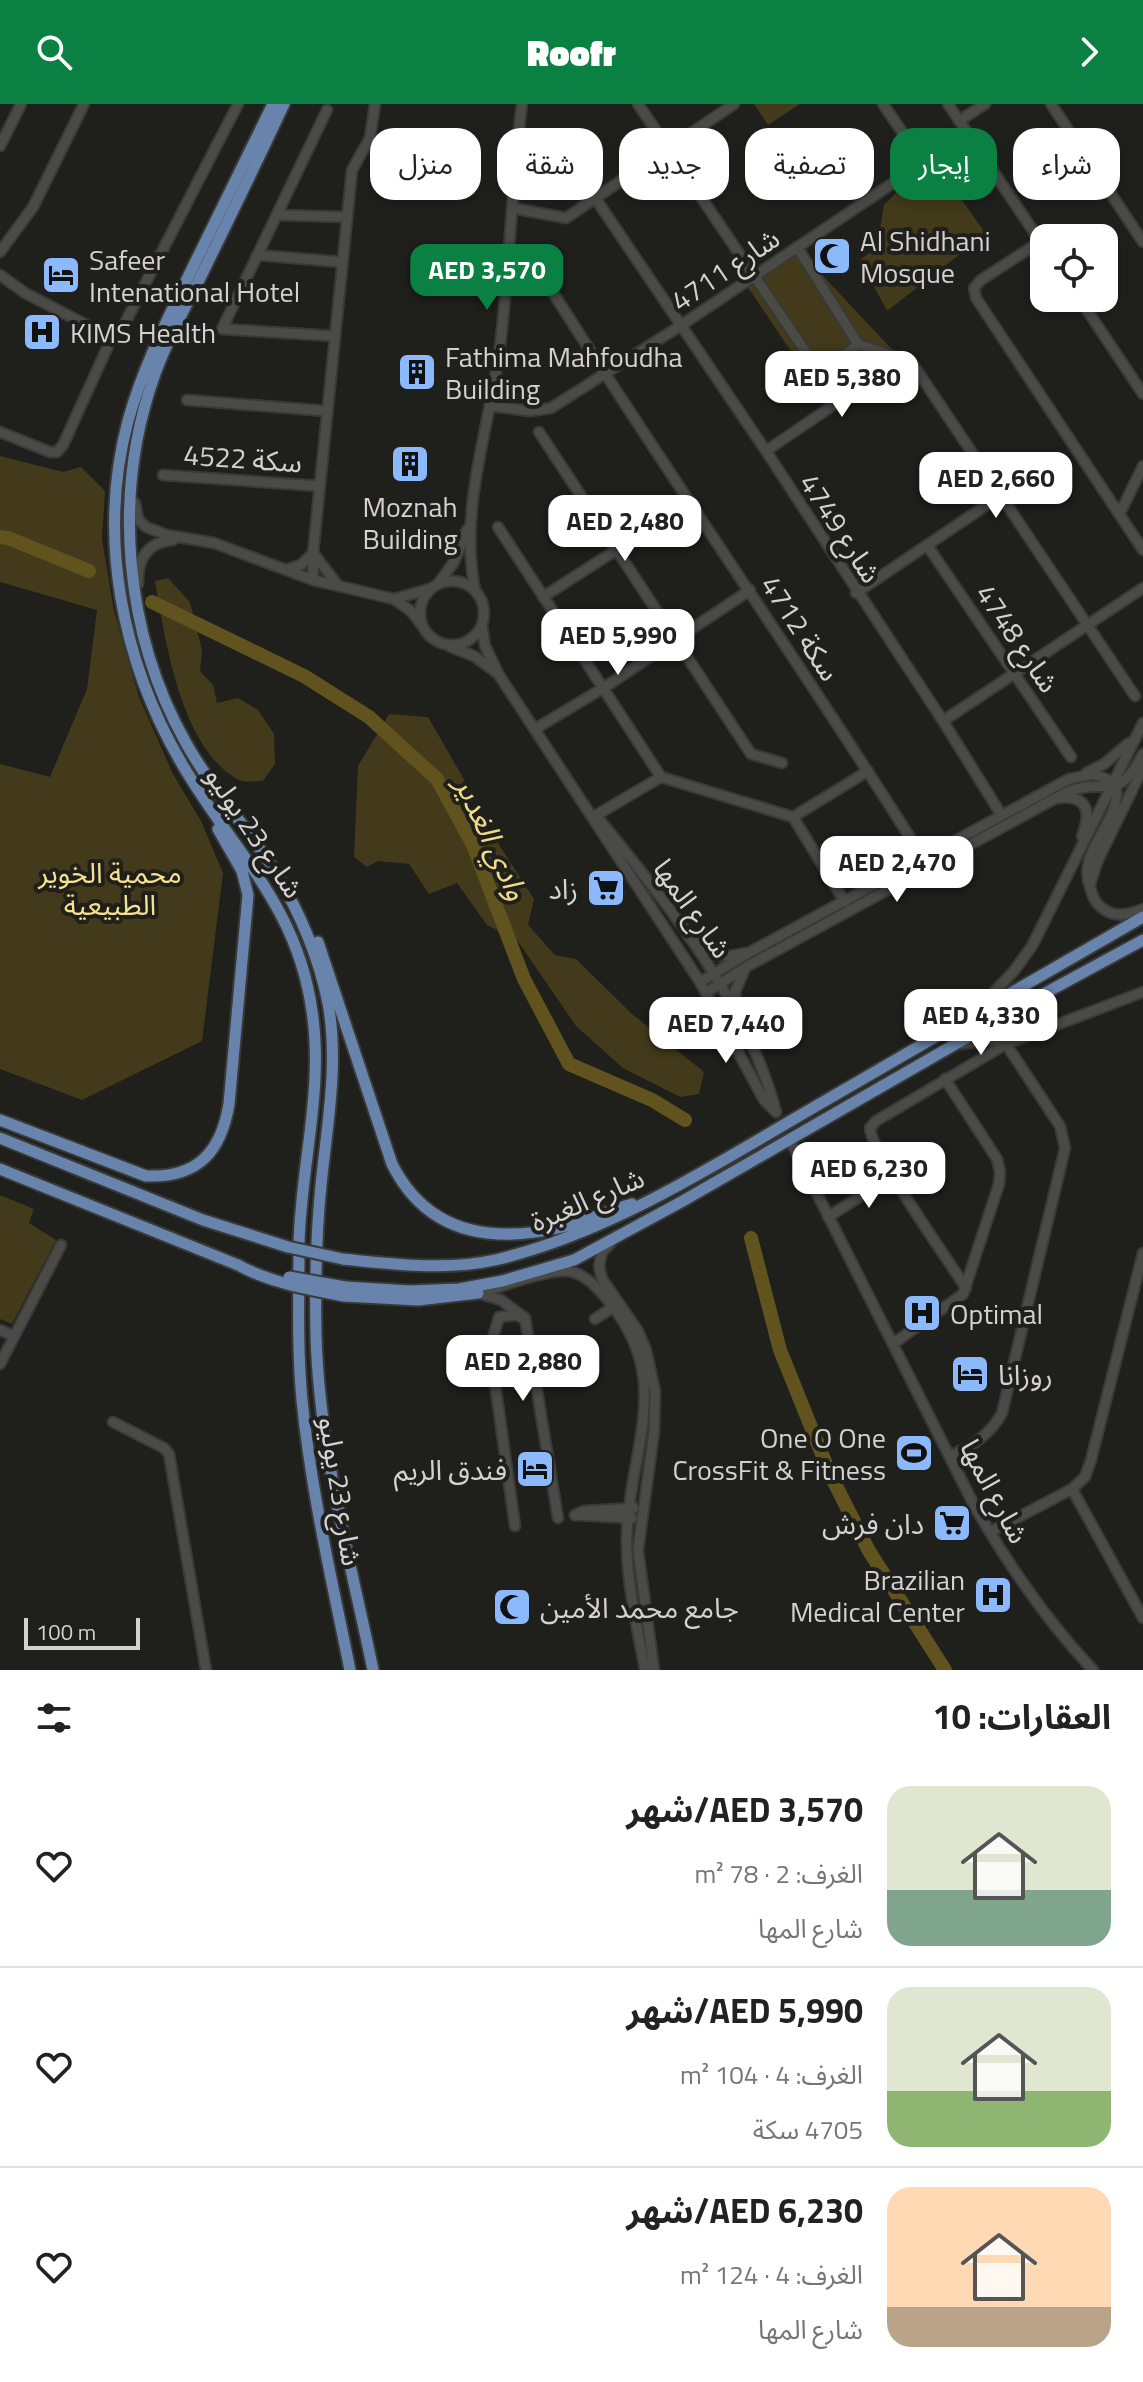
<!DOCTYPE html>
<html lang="ar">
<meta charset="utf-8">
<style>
body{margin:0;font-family:"Titillium Web","Noto Sans Arabic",sans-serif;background:#f2f2f2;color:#222;direction:rtl;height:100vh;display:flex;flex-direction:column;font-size:30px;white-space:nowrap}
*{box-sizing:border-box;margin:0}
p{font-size:26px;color:#767676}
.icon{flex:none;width:44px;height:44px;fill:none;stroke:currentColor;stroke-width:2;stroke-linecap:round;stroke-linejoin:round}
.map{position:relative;height:1566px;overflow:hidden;direction:ltr}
.sheet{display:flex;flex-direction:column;background:#fff;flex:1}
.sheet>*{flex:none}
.top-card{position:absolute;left:24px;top:24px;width:1096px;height:72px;direction:rtl;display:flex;gap:16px}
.fabs{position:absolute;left:1030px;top:120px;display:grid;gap:16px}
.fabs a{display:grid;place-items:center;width:88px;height:88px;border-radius:16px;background:#fff;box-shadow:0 4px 12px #0003;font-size:40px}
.scale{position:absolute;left:24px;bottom:20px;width:116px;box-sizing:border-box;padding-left:8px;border:4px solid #d3d2d1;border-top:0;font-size:22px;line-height:28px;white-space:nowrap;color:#d3d2d1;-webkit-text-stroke:6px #1f1f1c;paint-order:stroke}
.price{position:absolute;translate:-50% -68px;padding:0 18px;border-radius:16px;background:#fff;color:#222;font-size:26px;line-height:52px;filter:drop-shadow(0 2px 4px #0008)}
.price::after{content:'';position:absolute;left:50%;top:48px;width:24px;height:18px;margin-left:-12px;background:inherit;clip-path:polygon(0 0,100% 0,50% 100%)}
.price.active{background:#0b8043;color:#fff}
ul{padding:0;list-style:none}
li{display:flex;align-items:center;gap:24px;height:200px;padding:0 32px}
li+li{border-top:2px solid #e0e0e0}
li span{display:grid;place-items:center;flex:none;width:224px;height:160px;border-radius:24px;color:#555}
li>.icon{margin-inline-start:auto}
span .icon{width:96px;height:96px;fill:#fffc;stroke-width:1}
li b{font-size:34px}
h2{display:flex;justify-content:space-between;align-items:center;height:96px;padding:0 32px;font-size:34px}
.pill{padding:0 28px;border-radius:24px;background:#fff;box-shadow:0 4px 12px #0003;font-size:28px;line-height:72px}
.pill.active{background:#0b8043;color:#fff}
header{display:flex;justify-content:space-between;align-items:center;height:104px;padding:0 32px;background:#0b8043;color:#fff;font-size:36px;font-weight:800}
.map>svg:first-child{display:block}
.green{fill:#423a1a}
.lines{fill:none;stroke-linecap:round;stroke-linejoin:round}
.river{stroke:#61531d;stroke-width:14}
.minor-casing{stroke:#393937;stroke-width:13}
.major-casing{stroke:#393937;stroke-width:15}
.minor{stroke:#4a4a47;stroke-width:9}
.major{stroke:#6884ac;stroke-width:11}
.major-bridge-casing{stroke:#393937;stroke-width:15;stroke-linecap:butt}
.major-bridge{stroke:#6884ac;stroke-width:11}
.labels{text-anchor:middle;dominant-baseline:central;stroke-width:8;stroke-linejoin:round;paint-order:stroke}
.poi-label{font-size:28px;fill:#d3d2d1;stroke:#1f1f1c;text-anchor:start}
.street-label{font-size:28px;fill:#d3d2d1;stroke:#1f1f1c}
.park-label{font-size:28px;fill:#f7e18f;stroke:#1f1f1c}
.water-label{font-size:30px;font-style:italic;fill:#f0da88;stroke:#1f1f1c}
</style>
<header><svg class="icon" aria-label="forward" viewBox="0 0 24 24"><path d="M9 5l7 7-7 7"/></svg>Roofr<svg class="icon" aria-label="search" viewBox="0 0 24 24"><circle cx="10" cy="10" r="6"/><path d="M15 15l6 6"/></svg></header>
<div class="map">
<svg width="1143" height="1566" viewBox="0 0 1143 1566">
<rect width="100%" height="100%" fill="#1f1f1c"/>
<g class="green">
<polygon points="754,0 800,0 768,21"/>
<polygon points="931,53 986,130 887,207 860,156 877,143 884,101"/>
<polygon points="796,143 901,255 829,304 745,179"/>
<polygon points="0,352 63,368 81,363 105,387 102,435 114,507 139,593 173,670 201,717 223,769 202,937 82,996 0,965 0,660 50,673 87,585 97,506 0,478"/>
<path d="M168,474l22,24 12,48 -2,21 13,14 4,18 21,-5 20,12 16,24 1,30 -12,17c-7,0 -18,2 -24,-1 -58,-30 -74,-141 -84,-199z"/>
<polygon points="389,610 428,613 473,691 467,706 491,728 534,795 528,821 555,851 576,855 631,909 704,968 699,990 680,993 623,964 576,922 517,836 487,821 457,779 429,790 409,760 378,757 367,763 354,753 358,662"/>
<polygon points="0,1091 34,1105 29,1119 56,1136 12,1220 0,1215"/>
</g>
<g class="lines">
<g class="river">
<polyline points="0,433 8,434 89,467"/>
<polyline points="152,498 304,572 369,613 437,675 473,741 524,875 569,960 652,996 685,1016"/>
<polyline points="751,1134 780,1246 830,1370 869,1447 945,1566"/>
</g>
<defs>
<g id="minor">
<polyline points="638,0 820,269 858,240 797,143"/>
<polyline points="948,0 1042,140"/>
<polyline points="1051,0 1143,138"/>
<polyline points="327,6 222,225 334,232"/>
<polyline points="959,17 985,0"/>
<polyline points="0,42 21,0"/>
<polyline points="560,42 766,347 943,617 1002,712"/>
<polyline points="513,104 566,114 734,0"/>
<polyline points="278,111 347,113"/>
<polyline points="1041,137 981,176 974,184 976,194 1143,446"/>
<polyline points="0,148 33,103 84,0"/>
<polyline points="257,151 342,158"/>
<path d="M538,165c125,199 260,390 385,589"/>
<polyline points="0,171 25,189 100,228 113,231"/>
<polyline points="1079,194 1143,290"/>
<polyline points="858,240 912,259 1135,592"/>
<polyline points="187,296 327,307"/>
<polyline points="490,302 530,307 551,304 680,222 905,71 914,56 909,38 883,0"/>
<polyline points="0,328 50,348 57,348 63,341 113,231 125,219 238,0"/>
<polyline points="539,328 751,650 782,659"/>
<polyline points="766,347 901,255"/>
<polyline points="163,371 319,382"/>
<polyline points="135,399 138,415 146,423 167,431 214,439 313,476 394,495 411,507 421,520"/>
<polyline points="1120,409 1143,362"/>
<polyline points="498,423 661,673"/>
<polyline points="927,441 1071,653"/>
<polyline points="286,466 301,461 313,449 337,480"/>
<polyline points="313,476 313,449 352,66 370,34 375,0"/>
<circle cx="452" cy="509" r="32"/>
<path d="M138,480c-1,-26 10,-42 35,-44"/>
<polyline points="438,480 454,458 467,426"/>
<path d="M475,486c-16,-79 13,-158 24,-236 11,-83 12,-167 23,-250"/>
<polyline points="856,489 1000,392"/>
<polyline points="543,493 689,399"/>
<polyline points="394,495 429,485"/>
<polyline points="482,522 485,542 499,571 700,878 764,996 776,1008"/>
<polyline points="451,543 474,552 497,569"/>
<polyline points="943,617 1143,484"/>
<polyline points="535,625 605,583 750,486"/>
<polyline points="1086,669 1104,660 1129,639"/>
<path d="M1115,679c11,36 -40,67 -25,104 3,9 4,15 12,21 13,10 26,7 41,1"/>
<path d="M1058,694c29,-4 34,14 24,38"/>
<path d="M593,713l5,1c70,85 150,186 178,294"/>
<polyline points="593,713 661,673 793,713 845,798"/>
<polyline points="793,713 868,667"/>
<polyline points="1090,780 1098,756 1143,664"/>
<path d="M688,831c29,11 14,28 57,18"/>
<polyline points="700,878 752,847 1069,675 1093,670 1114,678"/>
<path d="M706,889l40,-26 319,-174c38,-18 52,13 78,-39"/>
<polyline points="978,905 1014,867 1032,842 1143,619"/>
<polyline points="737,906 735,888 744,867"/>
<polyline points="1006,940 1013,919 1023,903"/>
<path d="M793,1042l182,361c34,59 71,113 118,163"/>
<polyline points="828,1113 893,1071"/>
<polyline points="611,1139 602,1148 599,1162 602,1175 638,1227 646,1246 655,1287 654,1328 638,1446 654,1566"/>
<path d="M966,1184c-17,-27 -95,-136 -96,-160l6,-7 130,-77 137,-52"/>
<path d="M478,1189c23,-6 67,-23 89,-22 15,1 30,16 39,27 69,80 25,146 21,233 -2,46 10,94 18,139"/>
<polyline points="481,1190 501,1196 525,1214 558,1414"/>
<polyline points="595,1215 613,1203"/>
<polyline points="0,1226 14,1232"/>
<polyline points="894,1239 963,1190 999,1080 1000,1068 997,1055 945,975"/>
<polyline points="0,1260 61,1141"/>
<polyline points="113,1318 164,1344 169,1350 206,1566"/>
<path d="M950,1352c22,-10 40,-21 52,-43l63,-265 -5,-22 -54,-82 -16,-4 -29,4"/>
<polyline points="1072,1385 1143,1514"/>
<polyline points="575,1411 584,1407 634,1404"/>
<polyline points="575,1411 632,1414"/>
<polyline points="515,1422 490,1244 499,1213 516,1211 523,1214"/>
<polyline points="990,1428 1072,1385 1085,1373 1091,1356 1143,1149"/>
</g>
<g id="major">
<path d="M273,0c-28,57 -56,114 -84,171 -23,47 -47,95 -61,146 -31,116 -6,241 54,343 51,88 115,140 130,247 12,78 -11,154 -13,232 0,52 -2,105 3,157 9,91 30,181 48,270"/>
<path d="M284,0c-27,58 -55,115 -83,172 -16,32 -34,64 -46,98 -43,119 -31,259 31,369 26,47 62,85 90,130 24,40 43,85 52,130 11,60 -1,123 -7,182 -5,50 -6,100 -5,150 3,114 34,224 57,335"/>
<path d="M318,838l74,222c36,72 103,80 175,62 22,-6 43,-16 65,-22"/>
<path d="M0,1016l146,56c52,2 75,-24 83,-72l19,-209 -6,-24 -24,-42"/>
<polyline points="0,1034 203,1116 288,1143"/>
<polyline points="0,1065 238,1161"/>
<path d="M343,1155c49,5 103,12 152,1 114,-27 216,-93 316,-151 111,-65 221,-128 332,-192"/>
<polyline points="345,1183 410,1187 459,1185 502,1177 574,1156 681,1098 1025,900 1143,836"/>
<polyline points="344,1192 418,1196 478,1189"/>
</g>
</defs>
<use href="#minor" class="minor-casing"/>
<use href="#major" class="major-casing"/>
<use href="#minor" class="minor"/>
<use href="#major" class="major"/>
<defs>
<g id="major-bridge">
<polyline points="288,1143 343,1155"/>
<path d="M238,1161c33,18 69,24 106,31"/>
<polyline points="289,1173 345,1183"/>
</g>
</defs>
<use href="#major-bridge" class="major-bridge-casing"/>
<use href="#major-bridge" class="major-bridge"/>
</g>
<defs>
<symbol id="mosque-square" viewBox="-11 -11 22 22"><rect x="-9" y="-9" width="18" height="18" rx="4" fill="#8bb9fc" stroke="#1f1f1c"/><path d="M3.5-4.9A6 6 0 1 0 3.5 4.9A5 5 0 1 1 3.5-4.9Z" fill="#111"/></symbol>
<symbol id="hotel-square" viewBox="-11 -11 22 22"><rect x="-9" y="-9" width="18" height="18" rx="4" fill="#8bb9fc" stroke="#1f1f1c"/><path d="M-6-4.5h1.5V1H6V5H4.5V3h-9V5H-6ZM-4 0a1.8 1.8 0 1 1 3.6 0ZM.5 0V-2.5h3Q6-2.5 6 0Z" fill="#111"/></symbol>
<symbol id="hospital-square" viewBox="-11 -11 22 22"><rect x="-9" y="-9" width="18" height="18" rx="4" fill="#8bb9fc" stroke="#1f1f1c"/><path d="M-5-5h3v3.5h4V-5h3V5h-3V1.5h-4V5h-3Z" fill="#111"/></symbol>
<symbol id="building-square" viewBox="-11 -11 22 22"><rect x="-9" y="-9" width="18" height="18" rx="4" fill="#8bb9fc" stroke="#1f1f1c"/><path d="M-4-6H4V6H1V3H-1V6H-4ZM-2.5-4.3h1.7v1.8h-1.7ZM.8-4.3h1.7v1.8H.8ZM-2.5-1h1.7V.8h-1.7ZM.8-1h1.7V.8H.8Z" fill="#111"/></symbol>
<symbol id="supermarket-square" viewBox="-11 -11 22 22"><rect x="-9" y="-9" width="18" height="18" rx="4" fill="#8bb9fc" stroke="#1f1f1c"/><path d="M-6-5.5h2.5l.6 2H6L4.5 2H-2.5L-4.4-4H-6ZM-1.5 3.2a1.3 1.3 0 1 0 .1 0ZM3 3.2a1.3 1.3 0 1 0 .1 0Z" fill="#111"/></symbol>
<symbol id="stadium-square" viewBox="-11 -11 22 22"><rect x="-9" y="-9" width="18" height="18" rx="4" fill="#8bb9fc" stroke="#1f1f1c"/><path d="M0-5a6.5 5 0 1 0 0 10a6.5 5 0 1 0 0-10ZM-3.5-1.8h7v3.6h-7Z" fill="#111"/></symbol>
</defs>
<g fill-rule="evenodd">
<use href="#mosque-square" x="810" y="130" width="44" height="44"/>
<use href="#hotel-square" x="39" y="149" width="44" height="44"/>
<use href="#hospital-square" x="20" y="206" width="44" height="44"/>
<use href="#building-square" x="395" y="246" width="44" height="44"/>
<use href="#building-square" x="388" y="338" width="44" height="44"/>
<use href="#supermarket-square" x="584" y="762" width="44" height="44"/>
<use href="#hospital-square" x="900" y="1187" width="44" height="44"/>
<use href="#hotel-square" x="948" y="1248" width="44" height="44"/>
<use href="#stadium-square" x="892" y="1327" width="44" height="44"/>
<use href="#hotel-square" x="513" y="1343" width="44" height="44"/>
<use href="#supermarket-square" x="930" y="1397" width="44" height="44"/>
<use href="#hospital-square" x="971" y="1469" width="44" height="44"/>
<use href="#mosque-square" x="490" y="1481" width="44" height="44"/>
</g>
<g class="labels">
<g class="poi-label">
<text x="860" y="136">Al Shidhani<tspan x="860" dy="32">Mosque</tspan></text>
<text x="89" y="155">Safeer<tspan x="89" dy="32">Intenational Hotel</tspan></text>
<text x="70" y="228">KIMS Health</text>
<text x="445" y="252">Fathima Mahfoudha<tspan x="445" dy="32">Building</tspan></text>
<text x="410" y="402" text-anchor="middle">Moznah<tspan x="410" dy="32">Building</tspan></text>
<text x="578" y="784" text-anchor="end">زاد</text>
<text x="950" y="1209">Optimal</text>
<text x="998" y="1270">روزانا</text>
<text x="886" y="1333" text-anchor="end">One O One<tspan x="886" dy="32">CrossFit &amp; Fitness</tspan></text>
<text x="507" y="1365" text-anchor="end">فندق الريم</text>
<text x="924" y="1419" text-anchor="end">دان فرش</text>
<text x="965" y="1475" text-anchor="end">Brazilian<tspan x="965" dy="32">Medical Center</tspan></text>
<text x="540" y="1503">جامع محمد الأمين</text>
</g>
<g class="street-label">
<text transform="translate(725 165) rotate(-34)">4711 شارع</text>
<text transform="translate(243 354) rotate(4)">سكة 4522</text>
<text transform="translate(841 424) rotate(57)">4749 شارع</text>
<text transform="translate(801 524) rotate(57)">سكة 4712</text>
<text transform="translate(1018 534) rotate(56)">4748 شارع</text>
<text transform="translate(255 728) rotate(56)">شارع 23 يوليو</text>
<text transform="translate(693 804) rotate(55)">شارع المها</text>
<text transform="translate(587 1095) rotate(-23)">شارع الغبرة</text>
<text transform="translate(341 1387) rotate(81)">شارع 23 يوليو</text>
<text transform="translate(995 1387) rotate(62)">شارع المها</text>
</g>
<g class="park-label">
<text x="110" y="768">محمية الخوير<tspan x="110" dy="32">الطبيعية</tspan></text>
</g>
<g class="water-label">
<text transform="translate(492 734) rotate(65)">وادي الغدير</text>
</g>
</g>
</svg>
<div class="fabs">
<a><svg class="icon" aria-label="locate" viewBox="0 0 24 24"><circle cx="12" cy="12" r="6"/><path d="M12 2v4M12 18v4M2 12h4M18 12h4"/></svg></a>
</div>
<div class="scale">100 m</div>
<b class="price active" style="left:487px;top:208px">AED 3,570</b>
<b class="price" style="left:842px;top:315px">AED 5,380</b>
<b class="price" style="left:996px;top:416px">AED 2,660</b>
<b class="price" style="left:625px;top:459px">AED 2,480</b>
<b class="price" style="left:618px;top:573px">AED 5,990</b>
<b class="price" style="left:897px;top:800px">AED 2,470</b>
<b class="price" style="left:981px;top:953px">AED 4,330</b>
<b class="price" style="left:726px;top:961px">AED 7,440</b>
<b class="price" style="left:869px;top:1106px">AED 6,230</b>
<b class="price" style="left:523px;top:1299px">AED 2,880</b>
<div class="top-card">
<a class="pill">شراء</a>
<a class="pill active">إيجار</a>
<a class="pill">تصفية</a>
<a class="pill">جديد</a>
<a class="pill">شقة</a>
<a class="pill">منزل</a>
</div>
</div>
<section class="sheet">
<h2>العقارات: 10<svg class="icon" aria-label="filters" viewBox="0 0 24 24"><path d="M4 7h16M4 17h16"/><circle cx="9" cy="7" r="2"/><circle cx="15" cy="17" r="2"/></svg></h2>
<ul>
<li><span style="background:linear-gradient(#dfe7d0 65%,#7fa58c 0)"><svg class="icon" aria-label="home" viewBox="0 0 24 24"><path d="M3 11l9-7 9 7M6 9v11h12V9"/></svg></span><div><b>AED 3,570/شهر</b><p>الغرف: 2 · 78 m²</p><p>شارع المها</p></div><svg class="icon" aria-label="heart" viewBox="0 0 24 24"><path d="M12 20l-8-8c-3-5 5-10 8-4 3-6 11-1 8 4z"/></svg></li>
<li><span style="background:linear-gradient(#dfe7d0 65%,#8fb573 0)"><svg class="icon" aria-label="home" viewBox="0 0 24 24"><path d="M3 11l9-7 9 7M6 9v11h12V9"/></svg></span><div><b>AED 5,990/شهر</b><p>الغرف: 4 · 104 m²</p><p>4705 سكة</p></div><svg class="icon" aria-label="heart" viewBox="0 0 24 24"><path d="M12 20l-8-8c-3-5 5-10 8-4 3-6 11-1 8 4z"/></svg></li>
<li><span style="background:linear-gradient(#ffd9b3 75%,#b9a48a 0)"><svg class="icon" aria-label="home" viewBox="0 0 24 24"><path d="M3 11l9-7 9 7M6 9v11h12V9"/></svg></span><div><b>AED 6,230/شهر</b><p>الغرف: 4 · 124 m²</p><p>شارع المها</p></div><svg class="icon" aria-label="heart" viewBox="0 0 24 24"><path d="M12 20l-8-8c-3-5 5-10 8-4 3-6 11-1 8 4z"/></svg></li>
</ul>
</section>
